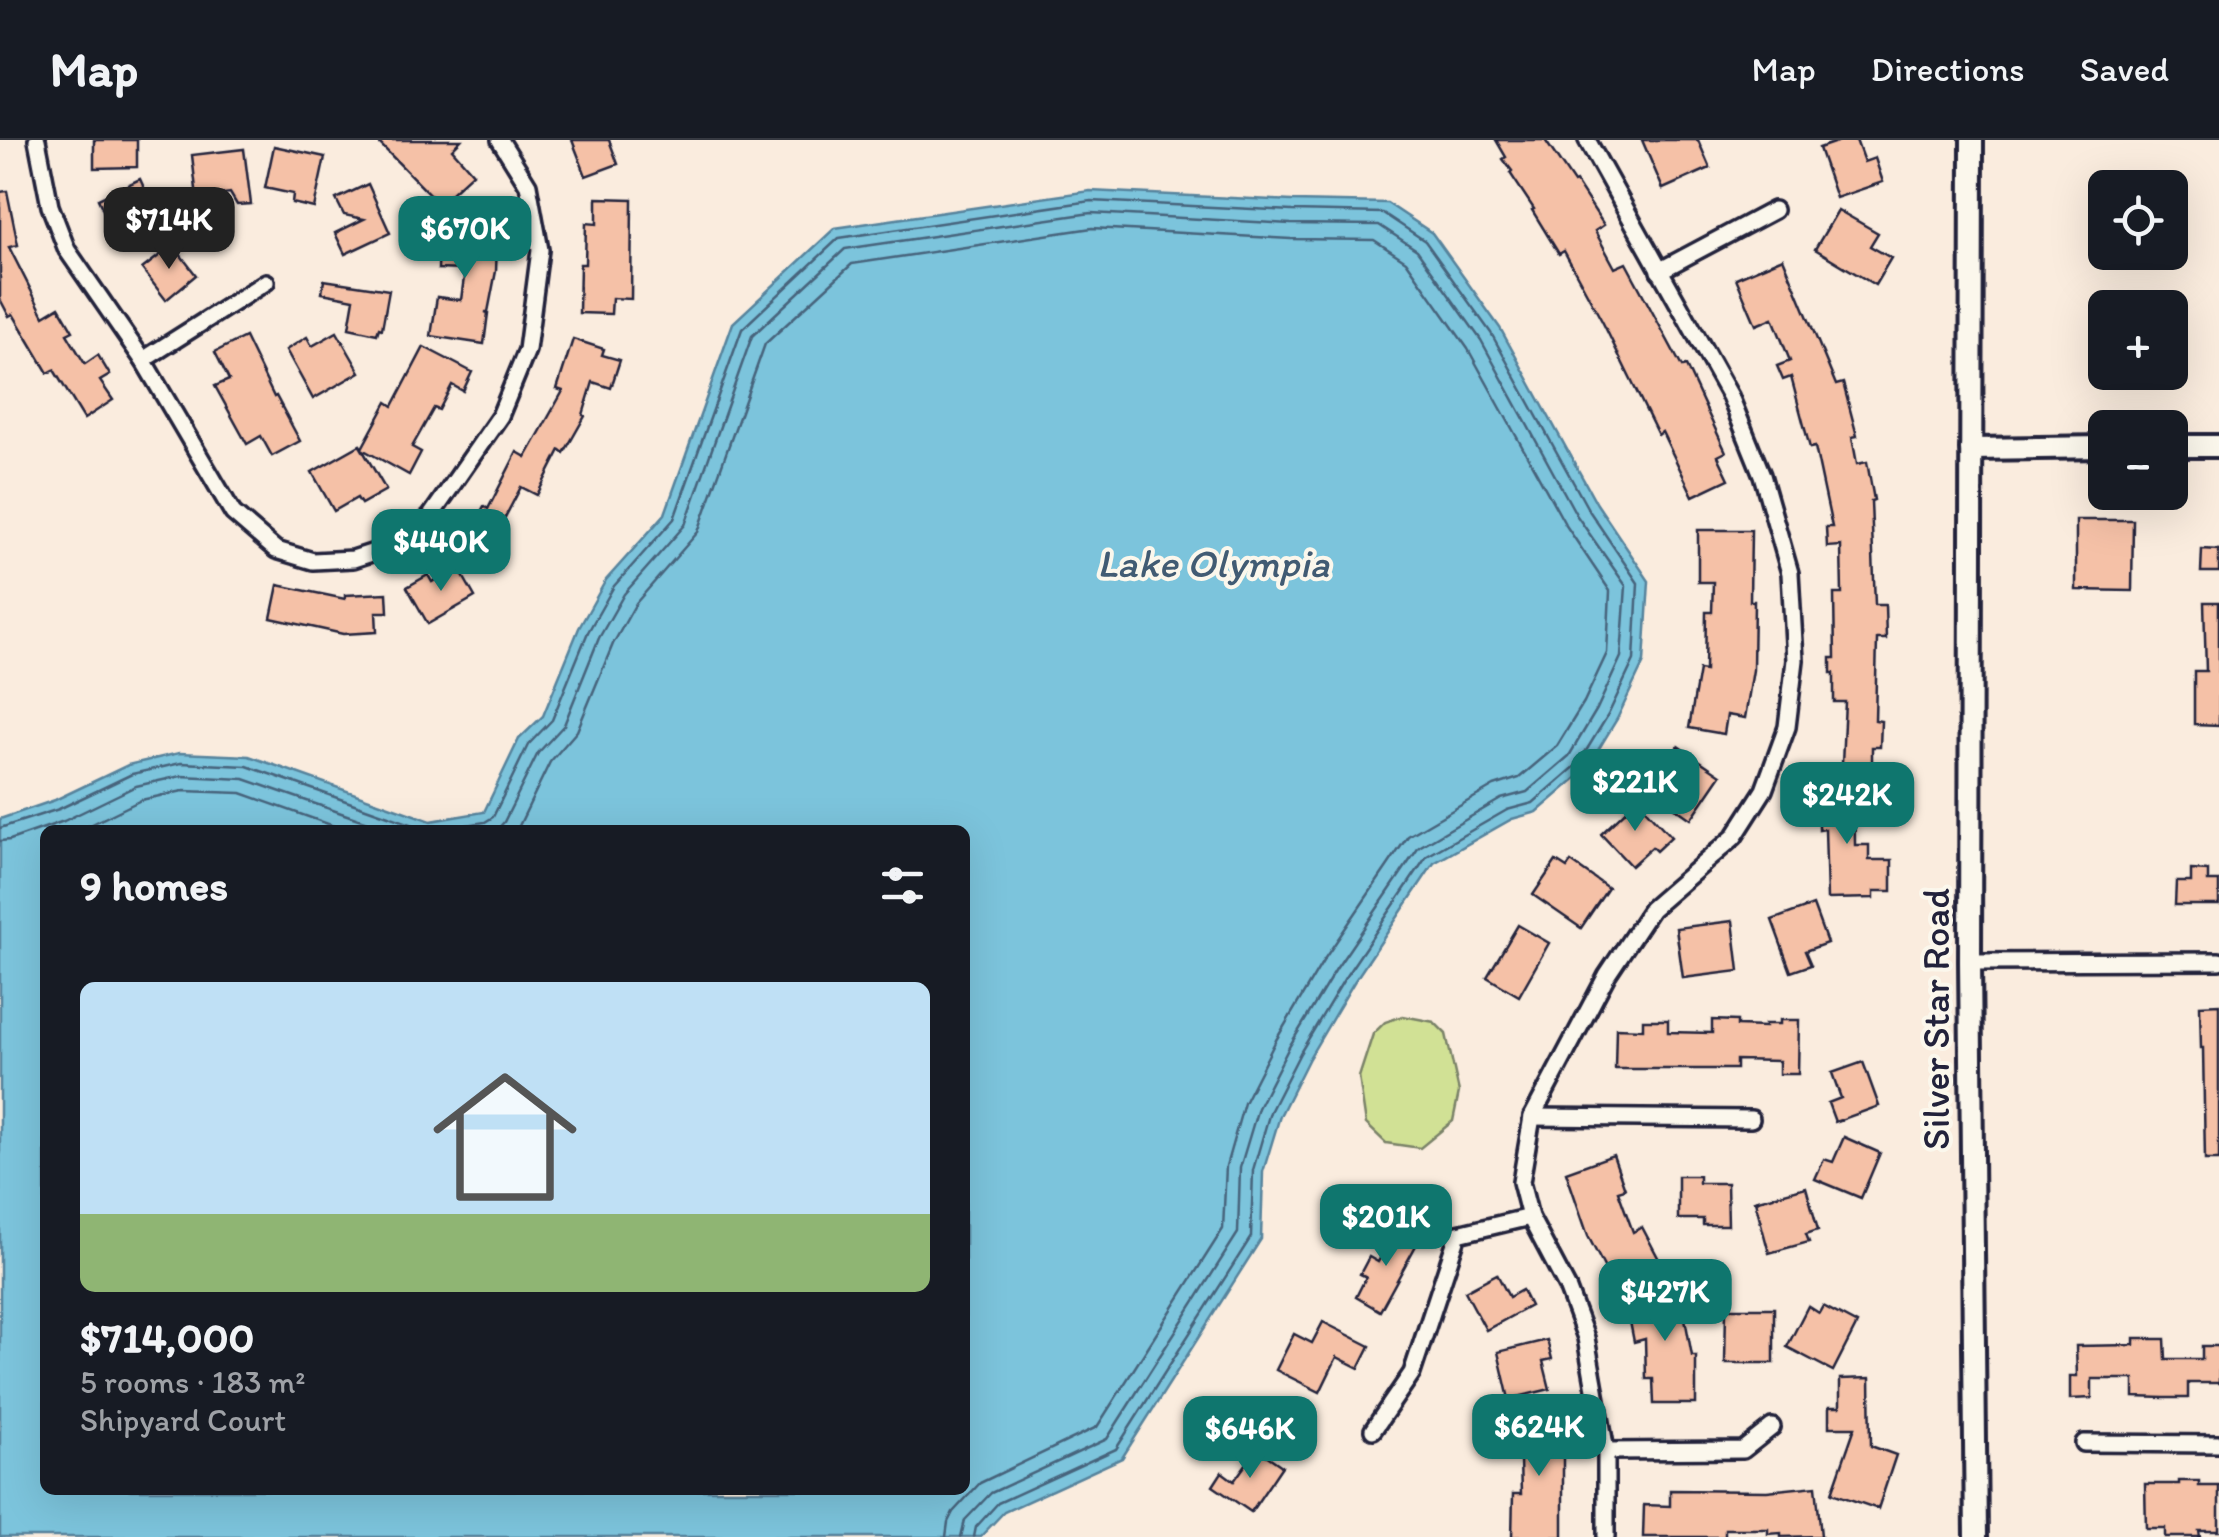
<!DOCTYPE html>
<meta charset="utf-8">
<style>
body{margin:0;font-family:Itim,sans-serif;background:#20242c;color:#f1f3f6;height:100vh;display:flex;flex-direction:column;font-size:38px;white-space:nowrap}
*{box-sizing:border-box;margin:0}
p{font-size:32px;color:#9ea1a6}
.icon{flex:none;width:55px;height:55px;fill:none;stroke:currentColor;stroke-width:2;stroke-linecap:round;stroke-linejoin:round}
.map{position:relative;flex:1;overflow:hidden}
.panel{position:absolute;left:40px;top:685px;width:930px;height:670px;display:flex;flex-direction:column;background:#171b24;border-radius:15px;box-shadow:0 10px 40px #0002}
.panel>*{flex:none}
.controls{position:absolute;left:2088px;top:30px;display:grid;gap:20px}
.controls a{display:grid;place-items:center;width:100px;height:100px;border-radius:15px;background:#171b24;box-shadow:0 10px 40px #0002;font-size:50px}
.price{position:absolute;translate:-50% -85px;padding:0 22px;border-radius:20px;background:#0f766e;color:#fff;font-size:32px;line-height:65px;filter:drop-shadow(0 2px 5px #0008)}
.price::after{content:'';position:absolute;left:50%;top:60px;width:30px;height:22px;margin-left:-15px;background:inherit;clip-path:polygon(0 0,100% 0,50% 100%)}
.price.on{background:#222;color:#fff}
ul{padding:0;list-style:none}
li{display:grid;align-content:center;gap:20px;height:530px;padding:0 40px}
li span{display:grid;place-items:center;height:310px;border-radius:15px;color:#555}
li>.icon{margin-inline-start:auto}
span .icon{width:180px;height:180px;fill:#fffc;stroke-width:1}
li b{font-size:42px}
h2{display:flex;justify-content:space-between;align-items:center;height:120px;padding:0 40px;font-size:42px}
header{display:flex;align-items:center;gap:60px;box-sizing:border-box;height:140px;padding:0 50px;background:#171b24;border-bottom:2px solid #363941}
header strong{font-size:48px}
nav{display:flex;gap:55px;margin-inline-start:auto;font-size:35px}
.map>svg:first-child{display:block}
.green{fill:#d1e195;stroke:#7a8268;stroke-width:2.5}
.water{fill:#7bc4dc;stroke:#57839c;stroke-width:2.5;fill-rule:evenodd}
.lines{fill:none;stroke-linecap:round;stroke-linejoin:round}
.shore{stroke:#46637b;stroke-width:2.5}
.building{fill:#f5c1a7;stroke:#22223b;stroke-width:2.5}
.street-casing{stroke:#22223b;stroke-width:22}
.secondary-casing{stroke:#22223b;stroke-width:28}
.street{stroke:#fbf7ec;stroke-width:15}
.secondary{stroke:#fbf7ec;stroke-width:20}
.labels{text-anchor:middle;dominant-baseline:central;stroke-width:8;stroke-linejoin:round;paint-order:stroke}
.street-label{font-size:38px;fill:#22223b;stroke:#fbf7ec}
.water-label{font-size:40px;font-style:italic;fill:#415b73;stroke:#fbf7ec}
</style>
<header>
<strong>Map</strong>
<nav><a>Map</a><a>Directions</a><a>Saved</a></nav>
</header>
<div class="map">
<svg width="2219" height="1397" viewBox="0 0 2219 1397">
<rect width="100%" height="100%" fill="#faecde"/>
<filter id="ink" filterUnits="userSpaceOnUse"><feTurbulence type="fractalNoise" baseFrequency=".01" numOctaves="2"/><feDisplacementMap in="SourceGraphic" scale="20" xChannelSelector="R" yChannelSelector="G"/><feConvolveMatrix kernelMatrix="1 2 1 2 8 2 1 2 1" color-interpolation-filters="sRGB"/></filter>
<g filter="url(#ink)">
<polygon class="green" points="1403,876 1434,882 1446,894 1459,952 1453,981 1420,1008 1386,1003 1366,984 1359,937 1373,894 1385,882"/>
<path class="water" d="M1090,51l202,10 95,2 45,30 68,95 97,176 52,77 -5,81 -27,57 -31,51 -49,42 -25,7 -78,44 -80,119 -45,76 -29,58 -17,56 -2,67 -139,219 -118,54 -24,25h-980v-718l55,-19 73,-35 51,-12 70,3 182,65 53,-9 35,-73 24,-23 36,-88 27,-48 59,-66 68,-191 102,-95zM45,690h920v660h-920z"/>
<g class="lines">
<g class="shore">
<polyline points="0,688 59,669 132,634 181,623 247,626 428,690"/>
<polyline points="80,690 141,660 183,651 241,653 345,690"/>
<polyline points="436,690 485,682 493,677 528,605 552,580 588,492 614,446 674,379 742,189 839,98 1091,61 1292,71 1383,73 1425,101 1491,193 1588,369 1638,443 1634,520 1608,575 1578,624 1533,663 1507,670 1427,716 1346,836 1300,913 1270,972 1253,1030 1251,1097 1116,1309 998,1363 976,1387 974,1397"/>
<polyline points="497,690 504,682 538,613 564,585 599,498 624,454 685,385 752,196 845,109 1091,73 1291,84 1379,85 1417,110 1481,200 1577,376 1626,446 1621,517 1597,569 1569,616 1527,652 1501,659 1419,707 1336,829 1289,907 1258,968 1240,1028 1238,1093 1107,1299 991,1353 965,1380 961,1397"/>
<polyline points="517,690 550,622 577,591 613,504 636,463 698,392 765,204 852,124 1092,88 1291,99 1374,100 1406,121 1468,209 1565,384 1610,451 1607,513 1584,562 1557,606 1519,638 1494,646 1408,696 1323,821 1276,900 1244,963 1226,1026 1223,1089 1097,1287 980,1343 953,1372 948,1382 946,1397"/>
<polyline points="0,701 10,700 64,681 136,646 181,636 244,639 390,690"/>
</g>
</g>
<g class="building">
<polygon points="94,0 137,0 137,27 94,28"/>
<polygon points="376,0 461,0 452,9 473,33 439,64"/>
<polygon points="572,0 609,0 618,24 586,36"/>
<polygon points="1496,0 1545,0 1574,43 1576,42 1604,85 1595,91 1615,128 1626,123 1682,227 1686,226 1726,312 1718,316 1729,339 1693,356 1662,292 1658,295 1603,183 1564,111 1559,114 1532,70 1534,69 1510,33 1512,31 1503,19 1506,17"/>
<polygon points="1642,0 1698,0 1710,28 1663,49"/>
<polygon points="1842,0 1856,0 1864,22 1875,18 1883,42 1836,58 1819,8"/>
<polygon points="274,6 325,17 314,68 292,63 293,54 265,48"/>
<polygon points="244,9 251,64 237,65 230,53 197,58 192,15"/>
<polygon points="140,39 161,85 119,104 98,59"/>
<polygon points="368,44 390,93 345,114 335,93 364,79 344,75 336,59"/>
<polygon points="7,51 18,105 9,107 44,176 59,167 73,191 67,194 85,224 98,215 110,235 100,241 113,260 84,279 54,230 48,233 13,174 9,176 0,159 0,52"/>
<polygon points="597,58 632,59 631,159 612,158 611,174 579,173 580,124 585,124 586,83 597,84"/>
<polygon points="1838,70 1878,93 1870,106 1891,118 1875,145 1815,109"/>
<polygon points="440,78 483,79 482,105 497,105 496,131 488,172 485,172 488,173 484,204 431,196 437,157 461,160 465,130 438,129"/>
<polygon points="173,105 196,135 166,160 142,129"/>
<polygon points="1783,118 1836,245 1843,243 1857,296 1852,297 1857,324 1867,322 1874,360 1871,361 1875,465 1885,465 1886,499 1877,499 1875,580 1881,581 1880,607 1872,607 1872,625 1842,623 1845,562 1834,562 1834,533 1831,533 1831,518 1835,518 1834,454 1842,454 1841,406 1827,407 1826,387 1832,387 1815,307 1810,308 1791,237 1783,240 1777,226 1790,221 1773,178 1756,185 1736,138"/>
<polygon points="324,140 389,150 382,189 379,188 377,194 349,188 354,159 322,153"/>
<polygon points="337,192 360,232 313,259 286,210 307,197 312,206"/>
<polygon points="245,197 274,257 276,256 300,301 272,316 261,296 247,304 215,246 229,240 215,212"/>
<polygon points="573,199 604,209 602,215 620,220 611,248 593,242 583,275 585,276 564,313 560,310 537,355 521,347 492,402 501,407 488,431 458,414 484,366 488,369 517,312 526,317 563,251 557,249"/>
<polygon points="424,207 472,232 463,251 452,245 439,270 434,268 412,307 421,312 409,335 362,309 386,350 361,364 357,358 334,371 312,332 360,305 362,308 387,262 393,266"/>
<polygon points="2076,380 2133,380 2132,451 2076,450"/>
<polygon points="1698,390 1751,390 1750,461 1754,461 1753,530 1745,578 1727,575 1724,594 1689,588 1699,530 1705,531 1706,472 1712,472 1713,442 1698,442"/>
<polygon points="2202,409 2219,410 2219,432 2201,432"/>
<polygon points="458,427 475,457 428,484 407,447 428,435 432,442"/>
<polygon points="278,445 345,459 345,455 387,453 388,472 376,472 377,492 343,494 271,478"/>
<polygon points="2204,462 2219,462 2219,585 2194,584 2194,531 2206,531"/>
<polygon points="1678,606 1721,635 1691,679 1648,649"/>
<polygon points="1854,644 1855,705 1869,705 1869,720 1892,720 1892,751 1874,751 1874,758 1827,759 1825,689 1819,690 1819,663 1811,663 1810,645"/>
<polygon points="1637,660 1671,697 1656,711 1652,707 1631,726 1601,694"/>
<polygon points="1556,721 1567,728 1571,722 1608,748 1581,788 1533,755"/>
<polygon points="2191,730 2208,731 2208,741 2219,741 2219,765 2175,765 2176,742 2191,742"/>
<polygon points="1813,765 1827,803 1805,811 1811,825 1791,832 1772,780"/>
<polygon points="1733,781 1739,831 1683,838 1676,788"/>
<polygon points="1518,785 1549,803 1519,856 1487,837"/>
<polygon points="2219,864 2219,1020 2205,1020 2203,908 2201,908 2200,865"/>
<polygon points="1643,880 1668,880 1668,892 1712,893 1712,880 1737,881 1737,886 1765,887 1765,884 1780,884 1780,880 1799,880 1798,934 1779,934 1779,921 1736,920 1736,929 1615,929 1616,888 1643,889"/>
<polygon points="1863,922 1879,966 1835,982 1828,963 1841,958 1832,933"/>
<polygon points="1844,997 1880,1013 1861,1058 1815,1039 1824,1019 1833,1022"/>
<polygon points="1613,1015 1625,1049 1618,1051 1633,1092 1642,1087 1662,1125 1616,1150 1588,1096 1566,1032"/>
<polygon points="1678,1036 1699,1036 1699,1043 1727,1043 1728,1085 1703,1085 1703,1079 1678,1079"/>
<polygon points="1806,1047 1818,1090 1806,1094 1809,1102 1769,1113 1755,1061"/>
<polygon points="1397,1087 1419,1100 1380,1171 1356,1157 1366,1137 1360,1134 1369,1117 1378,1122"/>
<polygon points="1497,1134 1509,1157 1522,1150 1530,1166 1486,1190 1465,1151"/>
<polygon points="1679,1146 1692,1216 1696,1216 1696,1264 1654,1264 1653,1239 1646,1239 1645,1199 1634,1202 1625,1156"/>
<polygon points="1808,1166 1819,1173 1823,1166 1857,1184 1833,1231 1787,1207"/>
<polygon points="1726,1168 1774,1168 1774,1223 1725,1223"/>
<polygon points="1323,1182 1370,1206 1359,1228 1337,1217 1320,1252 1276,1230 1294,1194 1312,1203"/>
<polygon points="2134,1199 2165,1199 2166,1219 2202,1219 2202,1206 2219,1206 2219,1243 2188,1243 2188,1258 2164,1258 2134,1257 2134,1239 2092,1239 2092,1258 2070,1259 2070,1236 2077,1236 2076,1206 2134,1205"/>
<polygon points="1547,1200 1552,1219 1543,1221 1550,1249 1509,1259 1498,1212"/>
<polygon points="1870,1238 1871,1306 1896,1315 1878,1369 1832,1353 1855,1287 1829,1287 1829,1267 1840,1267 1840,1239"/>
<polygon points="1563,1279 1563,1397 1512,1397 1513,1354 1521,1354 1520,1319 1514,1320 1513,1280"/>
<polygon points="1257,1309 1282,1326 1251,1372 1213,1346 1222,1332 1234,1341"/>
<polygon points="2179,1341 2199,1341 2199,1346 2219,1346 2219,1391 2199,1391 2200,1397 2165,1397 2165,1388 2146,1388 2145,1344 2179,1344"/>
<polygon points="1816,1346 1821,1396 1781,1397 1781,1393 1768,1394 1768,1389 1725,1389 1725,1397 1643,1397 1644,1365 1670,1366 1670,1350 1767,1351"/>
</g>
<g class="lines">
<defs>
<g id="street">
<polyline points="37,0 50,66 67,110 143,220 233,373 276,410 313,421 353,419 396,405 430,377 500,276 527,210 540,110 528,45 500,0"/>
<polyline points="1587,0 1730,256 1762,335 1790,433 1795,520 1787,587 1764,650 1734,697 1651,769 1607,835 1532,977 1521,1042 1530,1077 1567,1147 1586,1198 1606,1311 1606,1397"/>
<polyline points="1659,131 1774,70"/>
<polyline points="143,220 266,142"/>
<polyline points="1970,822 2219,821"/>
<polyline points="1532,977 1751,979"/>
<polyline points="1373,1290 1412,1233 1458,1094 1530,1077"/>
<polyline points="2084,1303 2219,1304"/>
<polyline points="1606,1311 1743,1310 1772,1287"/>
</g>
<g id="secondary">
<polyline points="1972,0 1970,822 1976,1397"/>
<polyline points="2170,306 2219,306"/>
<polyline points="1971,309 2105,307"/>
</g>
</defs>
<use href="#street" class="street-casing"/>
<use href="#secondary" class="secondary-casing"/>
<use href="#street" class="street"/>
<use href="#secondary" class="secondary"/>
</g>
</g>
<g class="labels">
<g class="street-label">
<text transform="translate(1936 879) rotate(-90)">Silver Star Road</text>
</g>
<g class="water-label">
<text x="1213" y="423">Lake Olympia</text>
</g>
</g>
</svg>
<div class="controls">
<a><svg class="icon" aria-label="locate" viewBox="0 0 24 24"><circle cx="12" cy="12" r="6"/><path d="M12 2v4M12 18v4M2 12h4M18 12h4"/></svg></a>
<a>+</a>
<a>−</a>
</div>
<b class="price on" style="left:169px;top:132px">$714K</b>
<b class="price" style="left:465px;top:141px">$670K</b>
<b class="price" style="left:441px;top:454px">$440K</b>
<b class="price" style="left:1635px;top:694px">$221K</b>
<b class="price" style="left:1847px;top:707px">$242K</b>
<b class="price" style="left:1386px;top:1129px">$201K</b>
<b class="price" style="left:1665px;top:1204px">$427K</b>
<b class="price" style="left:1539px;top:1339px">$624K</b>
<b class="price" style="left:1250px;top:1341px">$646K</b>
<section class="panel">
<h2>9 homes<svg class="icon" aria-label="filters" viewBox="0 0 24 24"><path d="M4 7h16M4 17h16"/><circle cx="9" cy="7" r="2"/><circle cx="15" cy="17" r="2"/></svg></h2>
<ul>
<li><span style="background:linear-gradient(#bfe0f5 75%,#8fb573 0)"><svg class="icon" aria-label="home" viewBox="0 0 24 24"><path d="M3 11l9-7 9 7M6 9v11h12V9"/></svg></span><div><b>$714,000</b><p>5 rooms · 183 m²</p><p>Shipyard Court</p></div></li>
</ul>
</section>
</div>
